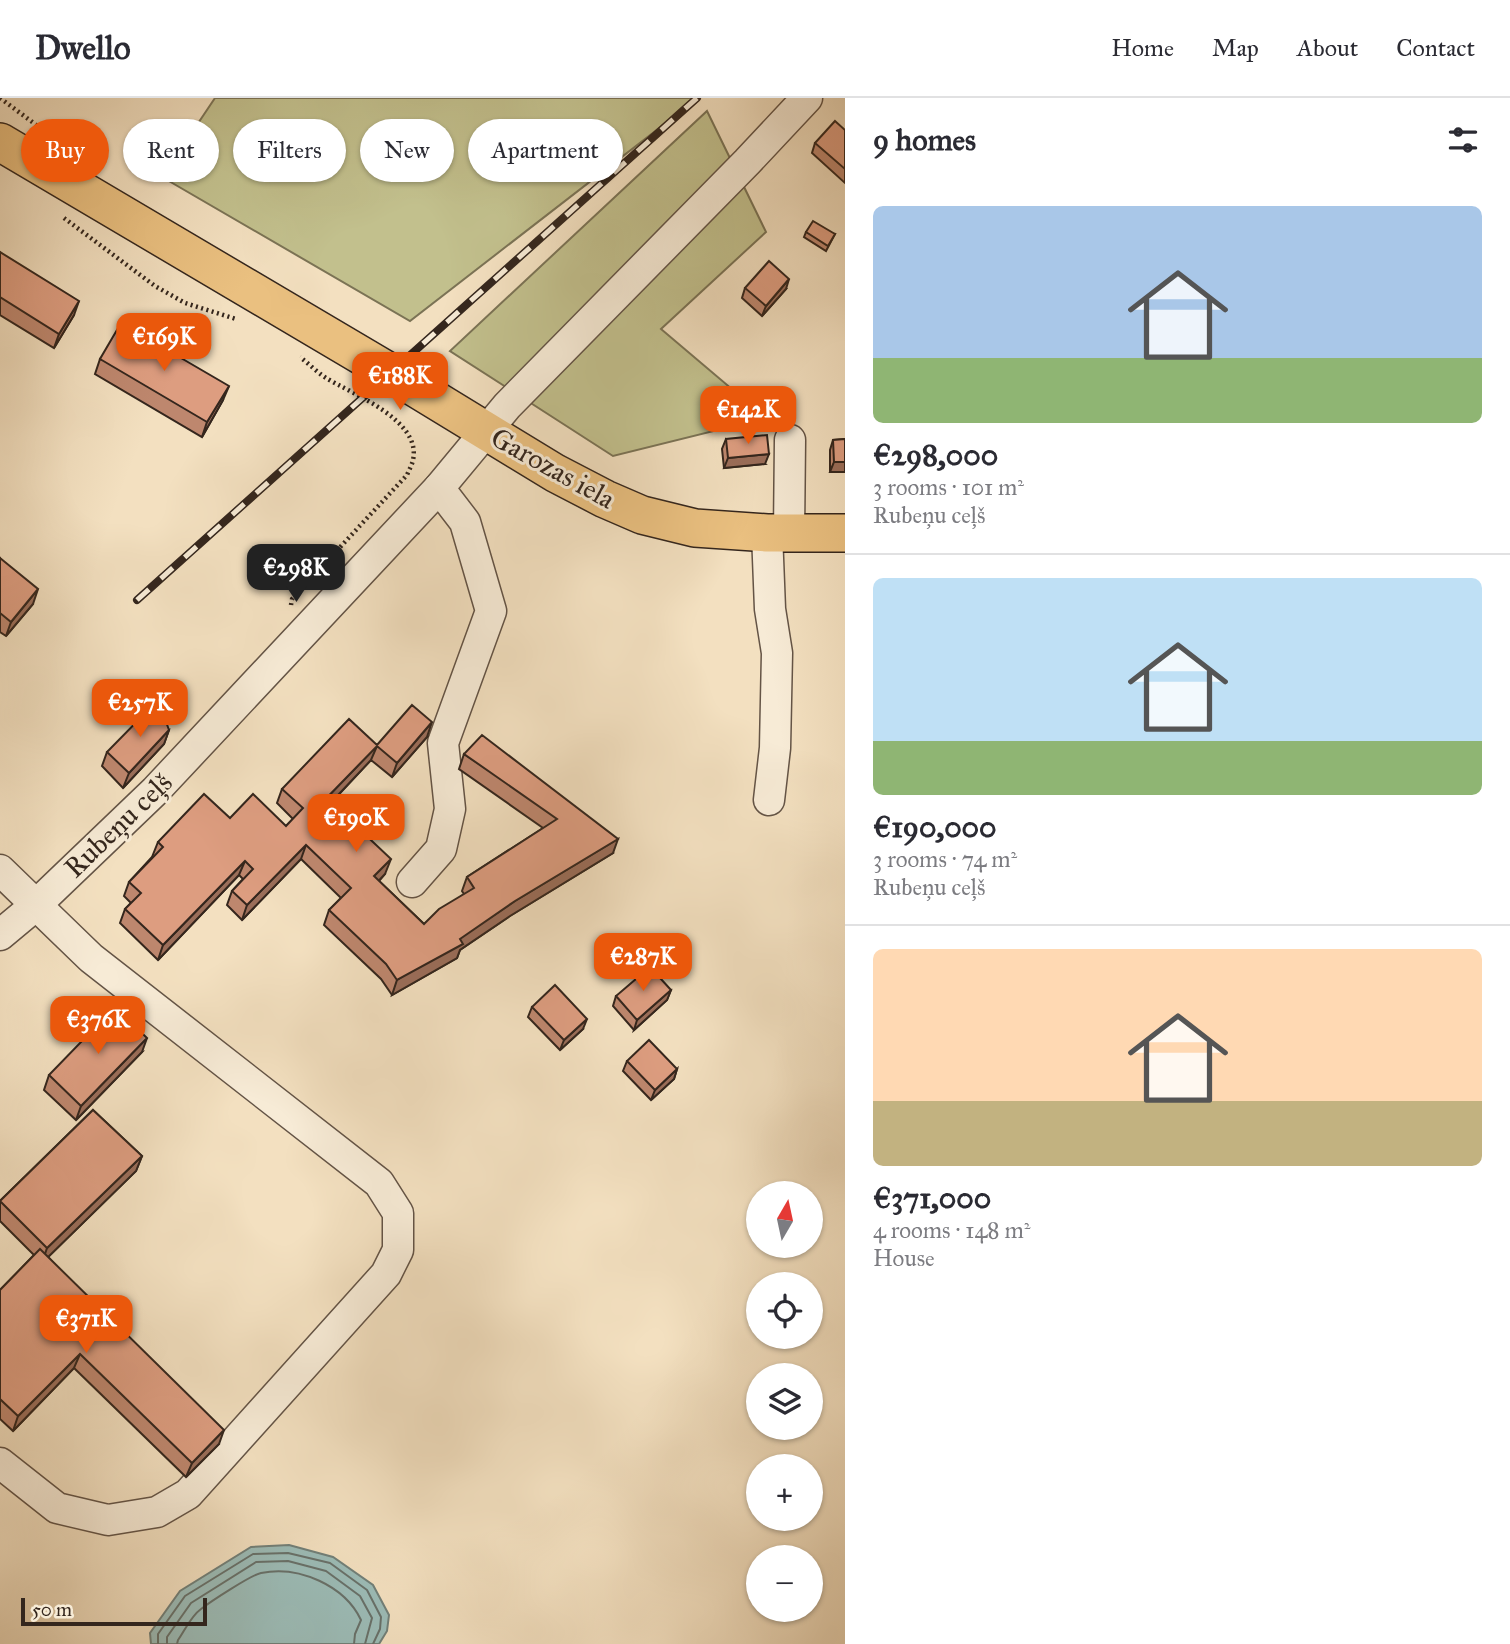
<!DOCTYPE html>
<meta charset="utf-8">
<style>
body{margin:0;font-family:"IM FELL Great Primer",serif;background:#f7f7f7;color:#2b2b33;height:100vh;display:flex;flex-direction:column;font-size:26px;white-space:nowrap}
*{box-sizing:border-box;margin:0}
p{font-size:23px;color:#7c7c81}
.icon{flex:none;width:38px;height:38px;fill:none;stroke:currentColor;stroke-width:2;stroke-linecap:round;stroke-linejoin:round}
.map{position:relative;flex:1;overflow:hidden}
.sheet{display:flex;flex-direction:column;background:#fff;width:665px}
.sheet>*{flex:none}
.hud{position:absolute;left:21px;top:21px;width:665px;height:63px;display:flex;gap:14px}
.needle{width:46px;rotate:9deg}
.buttons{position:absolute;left:746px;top:1083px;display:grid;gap:14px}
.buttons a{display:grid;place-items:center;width:77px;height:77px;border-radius:50%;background:#fff;box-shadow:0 2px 5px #0004;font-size:35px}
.scale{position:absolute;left:21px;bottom:18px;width:186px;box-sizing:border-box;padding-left:7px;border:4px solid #34261d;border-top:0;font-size:19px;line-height:24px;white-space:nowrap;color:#34261d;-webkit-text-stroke:5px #f7ebd6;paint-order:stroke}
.price{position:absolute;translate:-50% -60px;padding:0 16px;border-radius:14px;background:#ea580c;color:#fff;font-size:23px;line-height:46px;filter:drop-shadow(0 2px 4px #0008)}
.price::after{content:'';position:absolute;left:50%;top:42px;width:21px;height:16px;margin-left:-10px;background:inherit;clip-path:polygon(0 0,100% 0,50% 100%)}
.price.on{background:#222;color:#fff}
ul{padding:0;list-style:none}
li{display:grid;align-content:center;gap:14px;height:371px;padding:0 28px}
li+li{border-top:2px solid #e1e1e2}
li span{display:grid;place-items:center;height:217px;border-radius:10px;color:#555}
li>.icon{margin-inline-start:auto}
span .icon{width:126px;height:126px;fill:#fffc;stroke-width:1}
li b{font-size:30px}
h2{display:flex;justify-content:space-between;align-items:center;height:84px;padding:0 28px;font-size:30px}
.tag{padding:0 24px;border-radius:32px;background:#fff;box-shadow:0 2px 5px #0004;font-size:24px;line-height:63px}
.tag.on{background:#ea580c;color:#fff}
header{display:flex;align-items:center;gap:42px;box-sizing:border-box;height:98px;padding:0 35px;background:#fff;border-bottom:2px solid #e1e1e2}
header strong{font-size:33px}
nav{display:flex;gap:38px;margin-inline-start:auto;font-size:24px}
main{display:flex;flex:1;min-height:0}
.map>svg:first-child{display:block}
.green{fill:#c2c08d;stroke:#7b7355;stroke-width:2}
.water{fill:#9cbcb7;stroke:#728079;stroke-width:2}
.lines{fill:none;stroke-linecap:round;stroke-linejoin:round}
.shore{stroke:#68716a;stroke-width:2}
.minor-casing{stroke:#645446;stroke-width:33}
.major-casing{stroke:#34261d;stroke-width:40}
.path{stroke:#34261d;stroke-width:4.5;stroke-dasharray:2 3.5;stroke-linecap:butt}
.minor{stroke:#f7ebd6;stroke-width:30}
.major{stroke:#eac080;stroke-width:37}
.rail-casing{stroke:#34261d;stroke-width:8}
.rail{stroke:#f7ebd6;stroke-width:5;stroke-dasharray:16;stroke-linecap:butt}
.wall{fill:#be876e;stroke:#34261d;stroke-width:2}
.shaded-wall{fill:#9b6e5a;stroke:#34261d;stroke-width:2}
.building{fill:#dd9d80;stroke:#34261d;stroke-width:2}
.labels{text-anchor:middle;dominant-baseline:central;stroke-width:6;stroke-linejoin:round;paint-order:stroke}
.street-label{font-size:28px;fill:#34261d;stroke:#f7ebd6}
</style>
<header>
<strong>Dwello</strong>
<nav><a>Home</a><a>Map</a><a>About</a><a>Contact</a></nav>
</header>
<main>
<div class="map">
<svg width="845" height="1546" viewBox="0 0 845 1546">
<rect width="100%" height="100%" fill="#f3e0c0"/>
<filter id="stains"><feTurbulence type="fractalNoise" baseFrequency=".00286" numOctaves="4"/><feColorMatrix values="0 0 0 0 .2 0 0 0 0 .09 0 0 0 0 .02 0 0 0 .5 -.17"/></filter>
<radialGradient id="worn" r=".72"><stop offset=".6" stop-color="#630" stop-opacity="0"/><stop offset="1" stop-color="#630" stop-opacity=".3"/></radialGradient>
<g class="green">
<polygon points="215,0 698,0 410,223 162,79"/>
<polygon points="707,13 766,134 661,231 766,320 613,358 450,253"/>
</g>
<polygon class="water" points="289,1447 333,1459 373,1487 389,1517 387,1533 379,1546 151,1546 150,1535 180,1493 251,1449"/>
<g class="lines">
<g class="shore">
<polyline points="158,1546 158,1536 185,1498 253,1456 288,1455 330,1465 367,1492 381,1519 380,1531 373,1546"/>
<polyline points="167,1546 167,1539 191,1505 256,1464 288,1463 326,1473 360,1498 372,1520 365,1546"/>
<path d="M177,1546l1,-4c7,-10 13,-24 23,-31 9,-7 50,-34 60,-36 38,-8 84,13 100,47l-6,14 -1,10"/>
</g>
<defs>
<g id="minor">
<polyline points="767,435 770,511 777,555 775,650 769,702"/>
<polyline points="789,435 790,342"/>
<polyline points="0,772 91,860 379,1085 398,1115 398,1152 386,1176 188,1396 157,1414 108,1422 57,1410 0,1365"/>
<polyline points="412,784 441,751 450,711 443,645 491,513 465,424 439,390"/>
<polyline points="0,837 36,807 155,693 439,390 507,308 747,64 807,0"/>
</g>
<polyline id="major" points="0,44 391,275 555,375 605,401 642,417 695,430 767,435 845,435"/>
</defs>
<use href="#minor" class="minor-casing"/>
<use href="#major" class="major-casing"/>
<g class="path">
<polyline points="0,0 39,29"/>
<polyline points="64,120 155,188 185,205 236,221"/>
<path d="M291,507l1,-6 115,-124c2,-5 5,-10 6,-15 9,-40 -61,-66 -87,-82 -9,-6 -17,-14 -26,-21"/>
</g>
<use href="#minor" class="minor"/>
<use href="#major" class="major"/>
<defs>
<polyline id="rail" points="137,502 697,0"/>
</defs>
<use href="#rail" class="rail-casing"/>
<use href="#rail" class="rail"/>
</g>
<g class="wall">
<polygon points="845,32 845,85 812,55 815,45"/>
<polygon points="806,134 835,136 826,153 804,139"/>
<polygon points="0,154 74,217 54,250 0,217"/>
<polygon points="745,190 786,191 762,218 742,200"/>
<polygon points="100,261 223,302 202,339 95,276"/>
<polygon points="726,341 765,366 724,370 722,351"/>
<polygon points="845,341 830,374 830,352 833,342"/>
<polygon points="0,460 33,506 6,538 0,534"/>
<polygon points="169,632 164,646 123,690 102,668 107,654"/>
<polygon points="427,639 392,679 371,662 315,722 322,728 385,776 379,783 424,826 464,796 462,793 467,779 543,730 459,671 464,656 613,755 510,818 460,852 457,860 392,897 381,881 324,827 329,812 341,800 301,761 242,822 227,807 232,793 243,781 239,777 158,862 120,825 125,811 131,805 124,798 129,784 152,759 158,744 230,720 286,728 293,721 277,705 282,691 377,647"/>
<polygon points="671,892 667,902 634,932 613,908 616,898"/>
<polygon points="532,909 583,931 560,952 528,919"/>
<polygon points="142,954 76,1022 44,992 49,977"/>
<polygon points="627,963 677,971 674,981 651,1002 623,973"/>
<polygon points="93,1012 142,1058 136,1073 48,1159 219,1346 186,1379 74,1270 13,1333 0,1321 0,1192 34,1157 0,1123 0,1103"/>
</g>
<g class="shaded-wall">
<polygon points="789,181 786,191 762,218 766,208"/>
<polygon points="79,203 74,217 54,250 59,236"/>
<polygon points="229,288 223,302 202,339 207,324"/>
<polygon points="769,356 765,366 724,370 728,360"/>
<polygon points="834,364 845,364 845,374 830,374"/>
<polygon points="38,491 33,506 6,538 11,524"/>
<polygon points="432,624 427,639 392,679 397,665"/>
<polygon points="169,632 164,646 123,690 129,675"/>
<polygon points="377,648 371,662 305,732 310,717"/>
<polygon points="618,741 613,755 510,818 460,852 457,860 392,897 397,882 515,803"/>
<polygon points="306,747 301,761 242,822 247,807"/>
<polygon points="391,761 385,776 369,793 374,778"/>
<polygon points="245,763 239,777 158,862 163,847"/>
<polygon points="671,892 667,902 634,932 637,922"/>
<polygon points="587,921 583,931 560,952 564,942"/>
<polygon points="147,940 142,954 76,1022 81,1008"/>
<polygon points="677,971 674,981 651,1002 655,992"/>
<polygon points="142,1058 136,1073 42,1165 47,1150"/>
<polygon points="80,1256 74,1270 13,1333 18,1318"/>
<polygon points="224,1332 219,1346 186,1379 192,1365"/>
</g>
<g class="building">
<polygon points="835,23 845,32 845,71 815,45"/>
<polygon points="813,123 835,136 828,148 806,134"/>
<polygon points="0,154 79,203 59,236 0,199"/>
<polygon points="769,163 789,181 766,208 745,190"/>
<polygon points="121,225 229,288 207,324 100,261"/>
<polygon points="767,337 769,356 728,360 726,341"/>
<polygon points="845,341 845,364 834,364 833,342"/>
<polygon points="0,460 38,491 11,524 0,515"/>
<polygon points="158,602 169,632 129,675 107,654"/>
<polygon points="412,607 432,624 397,665 377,648 310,717 322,728 338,711 391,761 374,778 424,826 439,811 474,790 467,779 557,721 464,656 482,637 618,741 515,803 460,841 463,846 397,882 386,866 329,812 351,790 306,747 247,807 232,793 253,771 245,763 163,847 125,811 141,795 129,784 163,749 158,744 204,696 230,720 253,696 286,728 303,710 282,691 349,621 377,647"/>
<polygon points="650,869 671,892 637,922 616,898"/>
<polygon points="555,887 587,921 564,942 532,909"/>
<polygon points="115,909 147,940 81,1008 49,977"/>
<polygon points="649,942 677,971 655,992 627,963"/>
<polygon points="93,1012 142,1058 47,1150 0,1103"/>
<polygon points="40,1151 224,1332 192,1365 80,1256 18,1318 0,1301 0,1192"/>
</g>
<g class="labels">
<g class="street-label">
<text transform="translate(553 370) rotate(29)">Garozas iela</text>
<text transform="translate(118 727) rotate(-44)">Rubeņu ceļš</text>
</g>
</g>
<rect width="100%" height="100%" filter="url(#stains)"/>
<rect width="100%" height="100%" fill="url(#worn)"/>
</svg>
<div class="buttons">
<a><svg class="needle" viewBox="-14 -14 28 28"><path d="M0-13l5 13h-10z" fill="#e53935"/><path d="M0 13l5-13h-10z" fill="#7c7c81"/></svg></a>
<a><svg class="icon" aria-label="locate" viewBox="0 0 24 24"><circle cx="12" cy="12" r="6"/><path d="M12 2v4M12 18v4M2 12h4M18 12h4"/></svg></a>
<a><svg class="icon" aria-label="layers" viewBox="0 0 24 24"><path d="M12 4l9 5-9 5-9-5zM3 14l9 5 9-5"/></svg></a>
<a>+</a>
<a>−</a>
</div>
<div class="scale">50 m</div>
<b class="price" style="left:164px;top:275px">€169K</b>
<b class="price" style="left:400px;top:314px">€188K</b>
<b class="price" style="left:748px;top:348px">€142K</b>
<b class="price on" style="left:296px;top:506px">€298K</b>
<b class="price" style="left:140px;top:641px">€257K</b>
<b class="price" style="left:356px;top:756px">€190K</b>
<b class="price" style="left:643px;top:895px">€287K</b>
<b class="price" style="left:98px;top:958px">€376K</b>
<b class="price" style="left:86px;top:1257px">€371K</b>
<div class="hud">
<a class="tag on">Buy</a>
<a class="tag">Rent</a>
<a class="tag">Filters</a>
<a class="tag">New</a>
<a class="tag">Apartment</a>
</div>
</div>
<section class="sheet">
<h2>9 homes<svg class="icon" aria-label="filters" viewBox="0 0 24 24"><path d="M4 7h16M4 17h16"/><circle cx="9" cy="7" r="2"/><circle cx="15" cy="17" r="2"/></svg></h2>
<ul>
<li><span style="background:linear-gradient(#a9c7e8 70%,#8fb573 0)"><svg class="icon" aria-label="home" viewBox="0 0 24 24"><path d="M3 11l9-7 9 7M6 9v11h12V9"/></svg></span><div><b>€298,000</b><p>3 rooms · 101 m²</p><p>Rubeņu ceļš</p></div></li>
<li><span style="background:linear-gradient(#bfe0f5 75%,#8fb573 0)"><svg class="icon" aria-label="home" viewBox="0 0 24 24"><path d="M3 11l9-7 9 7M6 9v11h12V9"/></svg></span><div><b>€190,000</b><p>3 rooms · 74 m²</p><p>Rubeņu ceļš</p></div></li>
<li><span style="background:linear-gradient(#ffd9b3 70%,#c2b280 0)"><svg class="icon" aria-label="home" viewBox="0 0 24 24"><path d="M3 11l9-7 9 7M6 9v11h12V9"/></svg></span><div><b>€371,000</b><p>4 rooms · 148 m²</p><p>House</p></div></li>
</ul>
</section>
</main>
